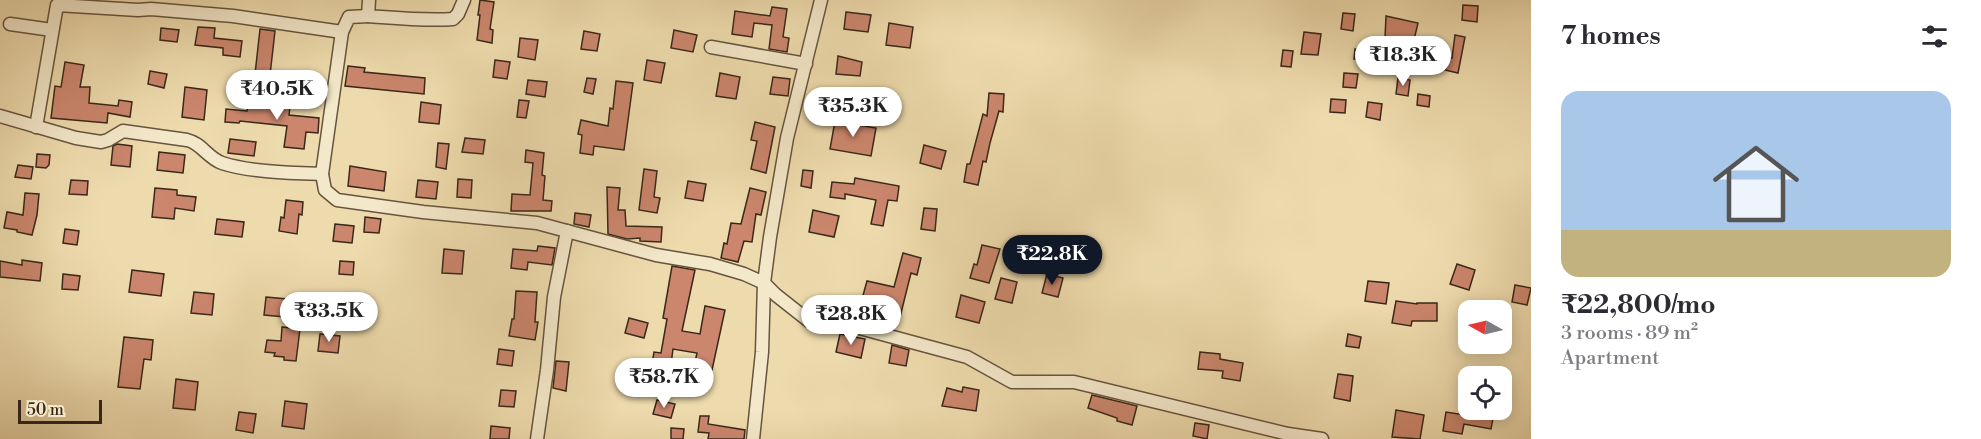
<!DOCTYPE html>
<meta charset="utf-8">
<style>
body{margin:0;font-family:"Libre Bodoni",serif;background:#f2f2f3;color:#2b2b33;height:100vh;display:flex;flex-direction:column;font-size:22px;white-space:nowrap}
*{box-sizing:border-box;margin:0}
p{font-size:20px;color:#7c7c81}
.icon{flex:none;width:33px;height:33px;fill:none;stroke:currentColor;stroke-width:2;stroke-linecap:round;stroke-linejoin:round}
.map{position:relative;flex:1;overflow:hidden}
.side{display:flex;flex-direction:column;background:#fff;width:450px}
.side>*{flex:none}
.needle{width:39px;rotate:278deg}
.controls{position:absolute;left:1458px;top:300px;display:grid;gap:12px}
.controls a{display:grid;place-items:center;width:54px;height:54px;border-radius:12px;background:#fff;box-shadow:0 3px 15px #0003;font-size:30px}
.scale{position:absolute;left:18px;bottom:15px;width:84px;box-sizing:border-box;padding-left:6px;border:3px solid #392819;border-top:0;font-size:16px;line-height:21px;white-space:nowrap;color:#392819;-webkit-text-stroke:4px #f4e8ca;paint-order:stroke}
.price{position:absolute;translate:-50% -51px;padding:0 14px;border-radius:21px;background:#fff;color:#222;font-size:20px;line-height:39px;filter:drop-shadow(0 2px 3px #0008)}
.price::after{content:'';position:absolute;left:50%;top:36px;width:18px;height:14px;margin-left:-9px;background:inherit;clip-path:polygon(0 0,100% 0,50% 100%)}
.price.on{background:#111827;color:#fff}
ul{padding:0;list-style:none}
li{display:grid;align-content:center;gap:12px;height:318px;padding:0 30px}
li span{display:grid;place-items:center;height:186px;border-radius:18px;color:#555}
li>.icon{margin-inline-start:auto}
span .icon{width:108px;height:108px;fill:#fffc;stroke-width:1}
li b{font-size:26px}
h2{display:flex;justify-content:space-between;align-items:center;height:72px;padding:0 30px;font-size:26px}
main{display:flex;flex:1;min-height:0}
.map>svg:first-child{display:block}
.building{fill:#cb866d;stroke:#392819;stroke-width:1.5}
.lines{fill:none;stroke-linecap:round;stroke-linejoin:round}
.street-casing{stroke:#66553e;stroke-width:15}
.street{stroke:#f4e8ca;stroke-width:12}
</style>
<main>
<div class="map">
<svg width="1531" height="439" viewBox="0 0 1531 439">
<rect width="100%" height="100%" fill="#eedbad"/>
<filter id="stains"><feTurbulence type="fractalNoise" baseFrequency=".00333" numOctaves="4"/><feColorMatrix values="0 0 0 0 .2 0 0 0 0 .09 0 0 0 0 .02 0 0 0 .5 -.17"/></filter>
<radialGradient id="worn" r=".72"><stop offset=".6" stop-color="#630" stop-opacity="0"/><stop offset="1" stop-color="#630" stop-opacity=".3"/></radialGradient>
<g class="building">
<polygon points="480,0 494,2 490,29 493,30 492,43 477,40 480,15 478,15"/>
<polygon points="1463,5 1478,6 1477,22 1462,20"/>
<polygon points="772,7 787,9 783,37 789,38 787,52 769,49 772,25 754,23 752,37 732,34 735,11 770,16"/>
<polygon points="846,12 871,15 868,32 844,29"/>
<polygon points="1343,13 1355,14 1353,31 1341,29"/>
<polygon points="1386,16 1418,23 1409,61 1384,60"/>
<polygon points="889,23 913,27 910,48 886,45"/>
<polygon points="198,27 215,28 214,38 242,41 240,57 223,55 223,48 195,45"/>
<polygon points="161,28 179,30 177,42 160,40"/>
<polygon points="260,29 275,31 270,75 255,74"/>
<polygon points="674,30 697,35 693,52 671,48"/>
<polygon points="584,31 600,34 597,51 581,49"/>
<polygon points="1304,32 1321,34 1318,55 1301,54"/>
<polygon points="1455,35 1465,37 1458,73 1445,70 1448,58 1452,58"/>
<polygon points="520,38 538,40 535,60 518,57"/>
<polygon points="1355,49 1368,50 1367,59 1354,59"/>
<polygon points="1283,50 1293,51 1291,67 1281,66"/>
<polygon points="838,56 862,62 860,76 836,74"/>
<polygon points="1411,59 1422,61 1421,72 1409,70"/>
<polygon points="495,60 510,62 507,79 493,77"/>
<polygon points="647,60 665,63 661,83 644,80"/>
<polygon points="65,62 84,65 80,87 90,87 89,103 118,106 119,100 132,102 130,117 108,113 107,123 51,118 55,86 61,87"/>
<polygon points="348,66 365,68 364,72 425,78 424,94 345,86"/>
<polygon points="150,71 167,74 164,88 148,84"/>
<polygon points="720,73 740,77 736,99 716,96"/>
<polygon points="1344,73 1358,74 1356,88 1343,87"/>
<polygon points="773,77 790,79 788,96 770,94"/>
<polygon points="587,78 596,79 593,94 584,92"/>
<polygon points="1398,78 1410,80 1408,96 1396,94"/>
<polygon points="528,80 547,82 545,97 526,94"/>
<polygon points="616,81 633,83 624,150 594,146 593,155 580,153 582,135 578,134 581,120 608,126 610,108 613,109"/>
<polygon points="185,87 207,90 204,120 182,117"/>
<polygon points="989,93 1004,94 1003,112 999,111 990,143 986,162 983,161 978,185 964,182 967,164 970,164 983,114 987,116"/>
<polygon points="1418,94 1430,96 1429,107 1417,105"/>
<polygon points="249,99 264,100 264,105 290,107 289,115 319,118 318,133 306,132 304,149 284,147 287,126 240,121 239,123 225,122 226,109 247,111"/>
<polygon points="1331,99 1346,100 1345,113 1330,112"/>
<polygon points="519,100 529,101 526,118 517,117"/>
<polygon points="421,102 441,105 439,124 419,122"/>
<polygon points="1368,102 1382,104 1380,120 1366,117"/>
<polygon points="835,121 876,128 871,156 830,149"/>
<polygon points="755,122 775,127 766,173 751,169 757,141 751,140"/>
<polygon points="465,138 485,140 483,154 462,152"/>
<polygon points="230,139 256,142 254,156 228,153"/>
<polygon points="438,143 449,144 446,169 436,167"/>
<polygon points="117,144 132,146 130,167 111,165 113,146"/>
<polygon points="924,145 946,151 941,169 920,163"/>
<polygon points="526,150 544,153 542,175 545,176 543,200 552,201 551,211 511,211 512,194 530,195 533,163 525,162"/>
<polygon points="159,152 185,155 183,173 157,170"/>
<polygon points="37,154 50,155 49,165 46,168 36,167"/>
<polygon points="18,165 33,167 31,179 15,177"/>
<polygon points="350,166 386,172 384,191 348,186"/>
<polygon points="644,169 657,171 654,197 660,198 657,213 639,210"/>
<polygon points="803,170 813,171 811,188 801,186"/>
<polygon points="855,178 899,186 897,201 888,200 883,226 871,224 876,200 845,194 845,199 830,197 832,182 854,184"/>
<polygon points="458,179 472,180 471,198 457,197"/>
<polygon points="71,180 88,181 87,195 69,194"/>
<polygon points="418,180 438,182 436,199 416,197"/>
<polygon points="688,181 706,184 703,201 685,198"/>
<polygon points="607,187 620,188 618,210 625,210 626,226 662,227 661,242 640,241 640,238 627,239 608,234"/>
<polygon points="155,188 177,190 177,195 196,197 194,211 175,208 174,219 152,217"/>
<polygon points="750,188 766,192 761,215 756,214 752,242 744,241 738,262 721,258 724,243 727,244 731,223 741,224"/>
<polygon points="25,193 39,194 37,215 32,235 17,232 17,230 4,228 7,212 23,215"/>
<polygon points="286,200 303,202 302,215 299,214 297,234 279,231 281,217 284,218"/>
<polygon points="924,208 937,209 935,231 921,229"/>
<polygon points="813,210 839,216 834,237 809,232"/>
<polygon points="575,213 591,215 589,227 574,224"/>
<polygon points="365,217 381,219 379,233 364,232"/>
<polygon points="217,219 244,222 242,237 215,234"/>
<polygon points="335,224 354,226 352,243 333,241"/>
<polygon points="65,229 79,231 77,245 63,243"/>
<polygon points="982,245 1000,249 989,283 970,278 974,264 977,265"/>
<polygon points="538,246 555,248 552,265 528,262 527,270 511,268 513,249 537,251"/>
<polygon points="444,249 464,251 462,274 442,273"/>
<polygon points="903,253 921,258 917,275 911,273 899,321 887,318 890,305 862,299 867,281 894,287"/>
<polygon points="22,260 42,263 40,281 0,277 0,261 22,265"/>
<polygon points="340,261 354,262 353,275 339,274"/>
<polygon points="1457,264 1475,270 1469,290 1450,284"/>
<polygon points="672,266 695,270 682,331 700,334 705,306 725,310 712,370 694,366 697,353 673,349 670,372 651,370 654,352 661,353 667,319 663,318"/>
<polygon points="132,270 164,274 161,296 129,292"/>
<polygon points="63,274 80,276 78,290 62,289"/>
<polygon points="1047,274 1063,278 1058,297 1042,293"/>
<polygon points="1001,278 1017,282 1012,303 995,299"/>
<polygon points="1368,281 1389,283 1386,304 1365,301"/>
<polygon points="1515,285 1531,288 1527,305 1512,302"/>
<polygon points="516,291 537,292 535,322 538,322 535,340 509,336 512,319 514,319"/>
<polygon points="194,292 214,294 212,315 191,313"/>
<polygon points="961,295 985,302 979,323 956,317"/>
<polygon points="266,297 287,299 285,317 264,315"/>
<polygon points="1396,301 1417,304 1417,303 1437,303 1437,321 1412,321 1411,326 1392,323"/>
<polygon points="629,318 648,323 644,338 625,333"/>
<polygon points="282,327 300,329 296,361 284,360 284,357 274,356 275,353 265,352 267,340 281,341"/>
<polygon points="320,334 340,336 338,353 318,351"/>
<polygon points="840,334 865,339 861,358 836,352"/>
<polygon points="1348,334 1361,337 1359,348 1346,346"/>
<polygon points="124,337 153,340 151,360 144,359 140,389 118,387"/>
<polygon points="892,345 909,350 906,366 889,363"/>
<polygon points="499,349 514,351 512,366 497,364"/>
<polygon points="1200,352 1220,354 1220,359 1243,363 1240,381 1222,378 1223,371 1198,369"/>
<polygon points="556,361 569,362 566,391 553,388"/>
<polygon points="1338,374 1353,376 1350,401 1334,398"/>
<polygon points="176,379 198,382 195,410 173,408"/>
<polygon points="963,387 979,390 976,411 942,406 947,388 962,392"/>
<polygon points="501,390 516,391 514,407 499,406"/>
<polygon points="1092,395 1137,406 1132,425 1117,421 1117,418 1088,408"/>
<polygon points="657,400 675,404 671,418 653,414"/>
<polygon points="285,401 307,404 304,429 282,426"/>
<polygon points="1396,410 1424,415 1420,439 1392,437"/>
<polygon points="1479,410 1494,413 1491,429 1464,424 1462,434 1443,431 1446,412 1478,417"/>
<polygon points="239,412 256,414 253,433 236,430"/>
<polygon points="700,416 709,416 708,424 745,430 744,439 708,439 709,433 698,432"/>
<polygon points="1195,423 1209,425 1207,439 1193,436"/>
<polygon points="491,426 510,428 509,439 490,439"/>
<polygon points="671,428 684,429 683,439 671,439"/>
</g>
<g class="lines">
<defs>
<g id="street">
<path d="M369,0l-1,16c28,2 57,5 85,3l5,-5 6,-14"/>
<polyline points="821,0 787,138 770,237 764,283 776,295 809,321 856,327 967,357 1012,382 1074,382 1288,434 1322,439"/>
<polyline points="368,16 349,17 342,32 322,174 325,190 337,200 423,212 537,223 656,255 710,264 744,274 764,283 762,352 753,439"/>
<polyline points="10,24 52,30"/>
<polyline points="711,47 806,64"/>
<path d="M0,116l76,22 25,4 7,-2 15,-9 64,9c14,3 21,18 35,23 27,9 71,10 100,11"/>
<polyline points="36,127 57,5 138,10 151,9 233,16 342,32"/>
<polyline points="537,439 547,370 554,297 567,231"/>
</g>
</defs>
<use href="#street" class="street-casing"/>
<use href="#street" class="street"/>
</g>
<rect width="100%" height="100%" filter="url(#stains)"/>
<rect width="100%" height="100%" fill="url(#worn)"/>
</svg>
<div class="controls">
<a><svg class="needle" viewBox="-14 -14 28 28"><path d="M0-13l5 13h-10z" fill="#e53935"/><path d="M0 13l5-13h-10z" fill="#7c7c81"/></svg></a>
<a><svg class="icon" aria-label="locate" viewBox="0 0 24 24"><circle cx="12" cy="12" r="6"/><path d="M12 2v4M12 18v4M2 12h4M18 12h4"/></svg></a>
</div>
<div class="scale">50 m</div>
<b class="price" style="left:1403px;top:87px">₹18.3K</b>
<b class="price" style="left:277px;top:121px">₹40.5K</b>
<b class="price" style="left:853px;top:138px">₹35.3K</b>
<b class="price on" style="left:1052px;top:286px">₹22.8K</b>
<b class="price" style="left:329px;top:343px">₹33.5K</b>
<b class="price" style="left:851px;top:346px">₹28.8K</b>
<b class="price" style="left:664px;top:409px">₹58.7K</b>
</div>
<section class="side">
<h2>7 homes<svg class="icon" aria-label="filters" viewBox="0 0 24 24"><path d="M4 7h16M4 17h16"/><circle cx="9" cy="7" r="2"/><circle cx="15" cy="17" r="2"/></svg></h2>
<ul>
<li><span style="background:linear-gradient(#a9c7e8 75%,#c2b280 0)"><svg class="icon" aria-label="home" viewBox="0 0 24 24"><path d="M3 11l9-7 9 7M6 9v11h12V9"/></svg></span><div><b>₹22,800/mo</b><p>3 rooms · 89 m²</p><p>Apartment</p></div></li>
</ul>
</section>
</main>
